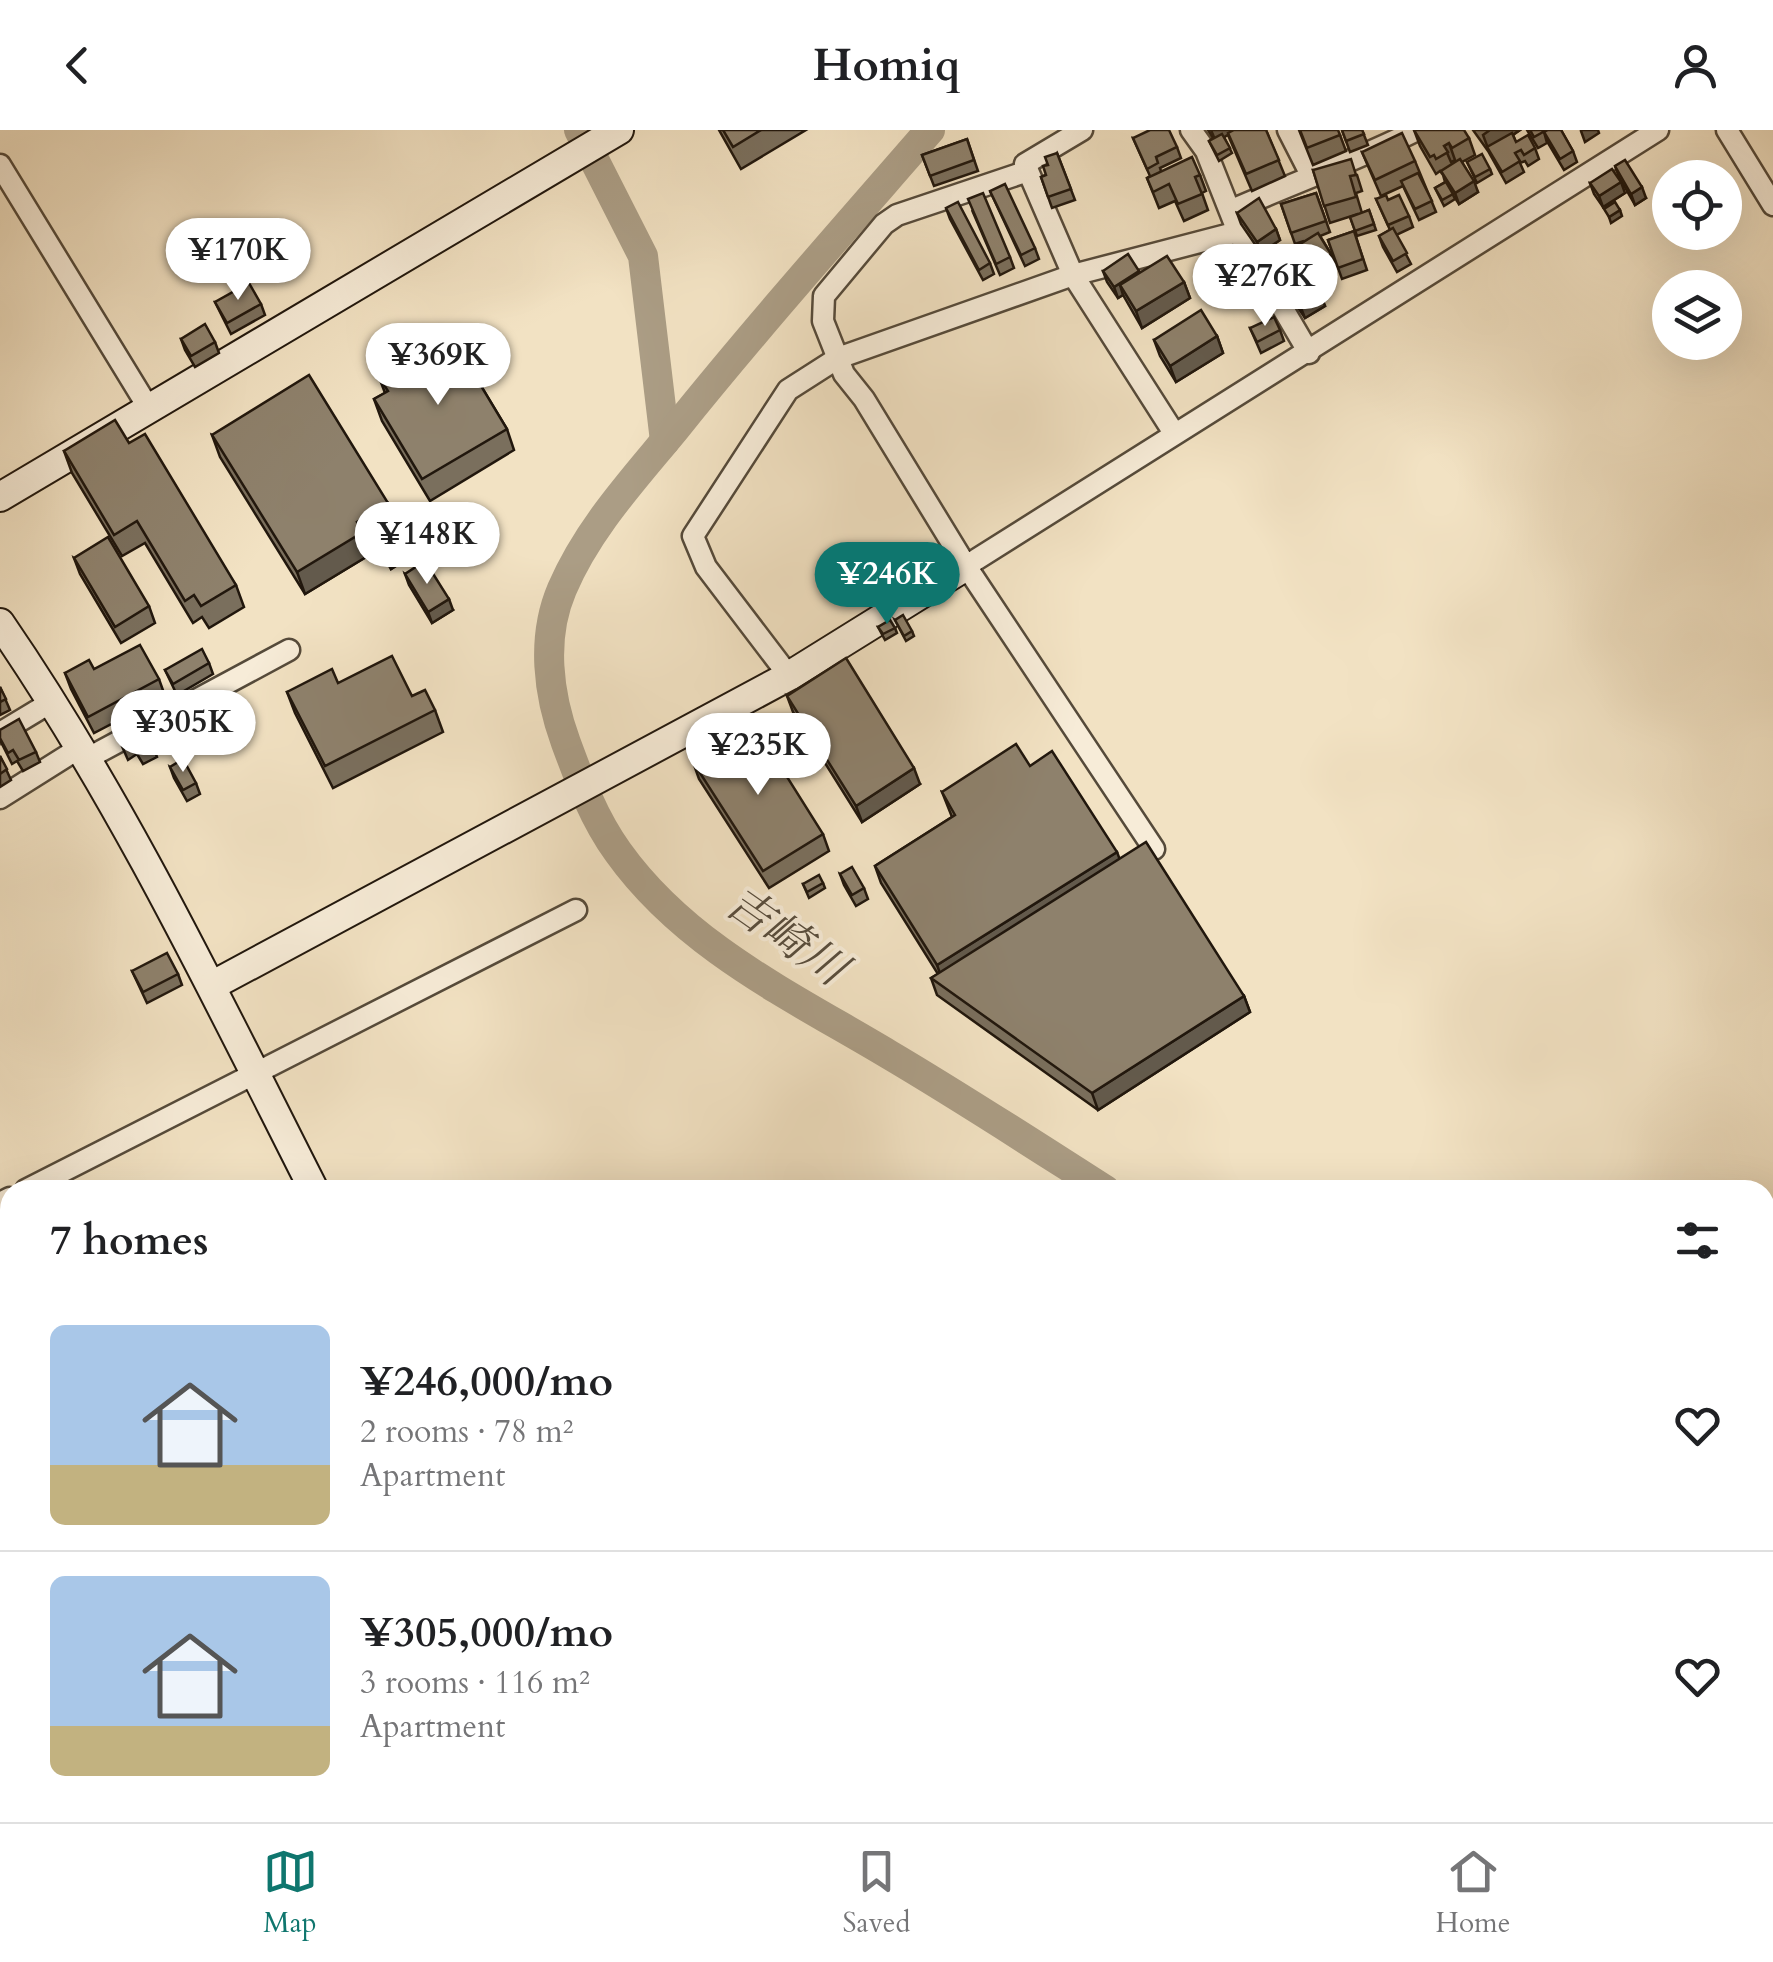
<!DOCTYPE html>
<meta charset="utf-8">
<style>
body{margin:0;font-family:Cardo,"Noto Serif JP",serif;background:#f2f2f2;color:#202124;height:100vh;display:flex;flex-direction:column;font-size:38px;white-space:nowrap}
*{box-sizing:border-box;margin:0}
p{font-size:32px;color:#757577}
.icon{flex:none;width:55px;height:55px;fill:none;stroke:currentColor;stroke-width:2;stroke-linecap:round;stroke-linejoin:round}
.map{position:relative;flex:1;overflow:hidden}
.details{position:absolute;left:0px;top:1050px;width:1775px;height:642px;display:flex;flex-direction:column;background:#fff;border-radius:30px 30px 0 0;box-shadow:0 10px 40px #0002}
.details>*{flex:none}
.fabs{position:absolute;left:1652px;top:30px;display:grid;gap:20px}
.fabs a{display:grid;place-items:center;width:90px;height:90px;border-radius:50%;background:#fff;box-shadow:0 10px 40px #0002;font-size:50px}
.price{position:absolute;translate:-50% -85px;padding:0 22px;border-radius:35px;background:#fff;color:#222;font-size:32px;line-height:65px;filter:drop-shadow(0 2px 5px #0008)}
.price::after{content:'';position:absolute;left:50%;top:60px;width:30px;height:22px;margin-left:-15px;background:inherit;clip-path:polygon(0 0,100% 0,50% 100%)}
.price.selected{background:#0f766e;color:#fff}
ul{padding:0;list-style:none}
li{display:flex;align-items:center;gap:30px;height:250px;padding:0 50px}
li+li{border-top:2px solid #e0e0e0}
li span{display:grid;place-items:center;flex:none;width:280px;height:200px;border-radius:15px;color:#555}
li>.icon{margin-inline-start:auto}
span .icon{width:120px;height:120px;fill:#fffc;stroke-width:1}
li b{font-size:42px}
h2{display:flex;justify-content:space-between;align-items:center;height:120px;padding:0 50px;font-size:42px}
header{display:flex;justify-content:space-between;align-items:center;height:130px;padding:0 50px;background:#fff;font-size:45px;font-weight:700}
.menu{display:flex;justify-content:space-around;align-items:center;height:140px;border-top:2px solid #e0e0e0;background:#fff;font-size:28px;color:#757577}
.menu a{display:grid;justify-items:center;gap:5px}
.menu .selected{color:#0f766e}
.map>svg:first-child{display:block}
.lines{fill:none;stroke-linecap:round;stroke-linejoin:round}
.river{stroke:#ab9d85;stroke-width:30}
.street-casing{stroke:#554a3a;stroke-width:25}
.secondary-casing{stroke:#21170d;stroke-width:32}
.street{stroke:#f7ecd8;stroke-width:20}
.secondary{stroke:#f7ecd8;stroke-width:28}
.wall{fill:#7a6f5d;stroke:#21170d;stroke-width:2.5}
.shaded-wall{fill:#635a4c;stroke:#21170d;stroke-width:2.5}
.building{fill:#8e816c;stroke:#21170d;stroke-width:2.5}
.labels{text-anchor:middle;dominant-baseline:central;stroke-width:8;stroke-linejoin:round;paint-order:stroke}
.water-label{font-size:45px;font-style:italic;fill:#584d3d;stroke:#f7ecd8}
</style>
<header><svg class="icon" aria-label="back" viewBox="0 0 24 24"><path d="M15 5l-7 7 7 7"/></svg>Homiq<svg class="icon" aria-label="person" viewBox="0 0 24 24"><circle cx="12" cy="8" r="4"/><path d="M4 21q1-7 8-7t8 7"/></svg></header>
<div class="map">
<svg width="1773" height="1692" viewBox="0 0 1773 1692">
<rect width="100%" height="100%" fill="#f2e2c3"/>
<filter id="stains"><feTurbulence type="fractalNoise" baseFrequency=".002" numOctaves="4"/><feColorMatrix values="0 0 0 0 .2 0 0 0 0 .09 0 0 0 0 .02 0 0 0 .5 -.17"/></filter>
<radialGradient id="worn" r=".72"><stop offset=".6" stop-color="#630" stop-opacity="0"/><stop offset="1" stop-color="#630" stop-opacity=".3"/></radialGradient>
<g class="lines">
<g class="river">
<polyline points="579,0 643,126 665,311"/>
<path d="M930,0c-86,99 -173,197 -255,299 -41,50 -87,99 -113,160 -21,49 -14,105 4,154 14,38 28,76 52,109 67,94 173,144 270,202 73,43 145,90 217,136"/>
<polyline points="1765,1378 1773,1380"/>
</g>
<defs>
<g id="street">
<polyline points="1082,0 1025,34 1073,145 1174,303"/>
<polyline points="1191,0 1206,21 1238,102 1309,223"/>
<polyline points="1288,0 1311,45"/>
<polyline points="1727,0 1773,75"/>
<polyline points="0,35 148,277"/>
<polyline points="1028,41 897,85 884,94 824,166 823,191 844,244 864,269 966,436 1154,719"/>
<path d="M1232,80c62,-27 125,-50 185,-80"/>
<polyline points="966,436 1658,0"/>
<polyline points="789,546 706,437 693,406 788,260 838,228 1073,145 1238,102"/>
<polyline points="0,603 53,571"/>
<polyline points="88,628 289,520"/>
<polyline points="0,668 81,617"/>
<polyline points="26,1060 576,780"/>
<polyline points="0,1073 10,1068"/>
<polyline points="1435,1692 1440,1682"/>
</g>
<g id="secondary">
<polyline points="0,367 619,0"/>
<path d="M0,493c123,179 216,374 314,567"/>
<polyline points="213,855 789,546 966,436"/>
<polyline points="631,1682 635,1692"/>
</g>
</defs>
<use href="#street" class="street-casing"/>
<use href="#secondary" class="secondary-casing"/>
<use href="#street" class="street"/>
<use href="#secondary" class="secondary"/>
</g>
<g class="wall">
<polygon points="719,0 806,0 741,39"/>
<polygon points="1208,0 1266,0 1285,46 1252,61 1228,5 1224,7 1232,23 1219,31 1209,11 1213,8"/>
<polygon points="1299,0 1340,5 1346,21 1313,35"/>
<polygon points="1342,0 1362,0 1368,15 1350,22"/>
<polygon points="1414,0 1469,8 1475,25 1462,32 1478,62 1459,74 1453,65 1455,69 1444,76 1435,58 1445,52 1443,45 1440,41 1436,44 1420,16"/>
<polygon points="1473,0 1520,0 1513,5 1516,12 1535,18 1539,29 1528,36 1525,31 1520,33 1524,42 1506,53 1488,21"/>
<polygon points="1527,0 1561,0 1573,21 1577,32 1564,40 1548,13 1544,2 1547,13 1538,18"/>
<polygon points="1133,8 1177,17 1181,28 1160,38 1161,41 1200,45 1206,61 1202,63 1208,80 1184,91 1175,71 1159,78 1147,48 1150,46"/>
<polygon points="967,9 978,41 934,56 922,25"/>
<polygon points="1362,22 1415,31 1436,82 1419,90 1403,56 1381,66"/>
<polygon points="1057,23 1075,70 1052,78 1041,47 1046,45 1048,35"/>
<polygon points="1467,32 1490,39 1492,44 1477,53"/>
<polygon points="1615,36 1646,68 1635,75 1619,47"/>
<polygon points="1313,40 1357,45 1362,61 1356,63 1362,83 1369,80 1376,100 1357,106 1350,87 1358,84 1330,93"/>
<polygon points="1590,53 1625,63 1603,77 1594,64"/>
<polygon points="990,61 1035,118 1039,129 1025,136"/>
<polygon points="1316,63 1330,102 1320,106 1331,124 1335,135 1311,150 1325,176 1305,188 1275,143 1271,132 1304,111 1295,114 1281,74"/>
<polygon points="1376,69 1388,70 1409,86 1413,97 1396,105 1411,134 1397,142 1383,117 1379,106 1390,100"/>
<polygon points="946,78 990,133 994,144 983,150 950,89"/>
<polygon points="972,80 1010,127 1014,138 1000,145"/>
<polygon points="1237,83 1276,99 1280,110 1261,123 1241,94"/>
<polygon points="1354,101 1367,140 1342,149 1328,110"/>
<polygon points="1103,141 1139,143 1184,152 1190,168 1142,198 1123,165 1118,168 1107,152"/>
<polygon points="215,172 261,174 265,185 231,204"/>
<polygon points="1250,198 1280,200 1284,211 1261,223"/>
<polygon points="1217,206 1223,223 1176,252 1160,226 1154,210"/>
<polygon points="181,209 215,212 219,223 195,237 185,220"/>
<polygon points="479,223 487,245 478,251 507,299 514,320 430,371 382,291 374,269 385,263 379,247 445,230"/>
<polygon points="212,305 396,394 413,425 391,439 377,417 374,408 367,413 371,424 305,464 220,327"/>
<polygon points="129,313 236,455 244,477 209,498 202,487 193,493 145,413 122,426 72,343 64,321"/>
<polygon points="74,428 149,476 155,493 121,513 80,444"/>
<polygon points="405,444 453,480 432,493 409,455"/>
<polygon points="895,490 912,501 914,506 906,511"/>
<polygon points="878,497 895,498 897,503 885,510"/>
<polygon points="209,533 213,544 177,565 165,540"/>
<polygon points="94,539 159,549 165,566 94,603 71,559 65,543"/>
<polygon points="338,553 435,580 443,602 333,658 295,583 287,562"/>
<polygon points="0,557 10,580 0,585"/>
<polygon points="787,566 920,654 862,692 793,582"/>
<polygon points="0,600 36,622 40,632 23,641 17,631 12,634 0,610"/>
<polygon points="118,607 153,616 157,627 143,634 137,624 128,630"/>
<polygon points="0,626 11,650 0,657"/>
<polygon points="693,632 823,704 829,721 769,758 699,649"/>
<polygon points="170,637 196,653 200,664 187,671 174,648"/>
<polygon points="942,662 1119,729 1244,866 1250,882 1098,980 937,865 931,848 938,844 881,753 875,736 952,687"/>
<polygon points="840,744 864,758 868,769 856,776 844,755"/>
<polygon points="823,753 825,758 809,768 803,754"/>
<polygon points="132,841 178,844 182,855 147,873"/>
<polygon points="0,1225 10,1242 10,1434 0,1417"/>
<polygon points="0,1448 10,1455 10,1541 0,1547"/>
</g>
<g class="shaded-wall">
<polygon points="1211,0 1236,0 1216,12"/>
<polygon points="1490,0 1520,0 1489,21 1483,5"/>
<polygon points="1583,0 1598,0 1599,3 1585,12 1581,1"/>
<polygon points="1449,13 1455,30 1451,32 1444,16"/>
<polygon points="1474,51 1478,62 1459,74 1455,63"/>
<polygon points="1621,52 1625,63 1603,77 1599,66"/>
<polygon points="1642,57 1646,68 1635,75 1631,64"/>
<polygon points="1620,80 1622,86 1611,93 1609,87"/>
<polygon points="1276,99 1280,110 1261,123 1257,112"/>
<polygon points="1331,124 1335,135 1309,151 1305,140"/>
<polygon points="1139,141 1143,152 1120,155 1123,165 1118,168 1114,157"/>
<polygon points="1184,152 1190,168 1142,198 1136,181"/>
<polygon points="1321,165 1325,176 1305,188 1301,178"/>
<polygon points="1217,206 1223,223 1176,252 1170,236"/>
<polygon points="388,373 396,394 367,413 371,424 305,464 297,442 357,392"/>
<polygon points="409,414 413,425 391,439 387,428"/>
<polygon points="449,469 453,480 432,493 428,482"/>
<polygon points="914,638 920,654 862,692 856,676"/>
<polygon points="1117,722 1123,738 943,852 937,835"/>
<polygon points="1244,866 1250,882 1098,980 1092,963"/>
</g>
<g class="building">
<polygon points="723,0 761,0 733,17"/>
<polygon points="1150,0 1169,0 1177,17 1156,27 1158,33 1147,39 1133,8"/>
<polygon points="1234,0 1266,0 1279,30 1246,44 1228,3"/>
<polygon points="1300,0 1338,0 1340,5 1307,18"/>
<polygon points="1342,0 1362,0 1364,4 1346,11"/>
<polygon points="1414,0 1464,0 1469,8 1452,18 1449,13 1444,16 1448,22 1436,29 1434,25 1430,27"/>
<polygon points="1530,0 1542,0 1543,2 1534,7"/>
<polygon points="1548,0 1561,0 1573,21 1560,29 1544,2"/>
<polygon points="1402,3 1415,31 1375,50 1362,22"/>
<polygon points="1512,3 1516,12 1528,5 1535,18 1524,25 1521,20 1515,23 1520,31 1502,42 1487,17"/>
<polygon points="1222,4 1230,18 1217,25 1209,11"/>
<polygon points="967,9 974,30 930,46 922,25"/>
<polygon points="1057,23 1071,59 1048,67 1041,47 1046,45 1043,36 1048,35 1045,27"/>
<polygon points="1482,24 1490,39 1475,47 1467,32"/>
<polygon points="1192,27 1200,45 1195,47 1202,64 1178,74 1169,54 1153,62 1147,48"/>
<polygon points="1351,29 1356,45 1350,46 1356,67 1324,76 1313,40"/>
<polygon points="1460,29 1474,51 1455,63 1441,41"/>
<polygon points="1625,30 1642,57 1631,64 1615,36"/>
<polygon points="1612,39 1621,52 1599,66 1590,53"/>
<polygon points="1418,43 1432,71 1415,79 1401,51"/>
<polygon points="1446,52 1453,64 1442,70 1435,58"/>
<polygon points="1005,54 1035,118 1021,125 990,61"/>
<polygon points="983,63 1010,127 996,134 968,69"/>
<polygon points="1316,63 1326,91 1291,103 1281,74"/>
<polygon points="1386,65 1388,70 1399,65 1409,86 1388,95 1376,69"/>
<polygon points="1259,68 1276,99 1257,112 1237,83"/>
<polygon points="958,72 990,133 979,140 946,78"/>
<polygon points="1615,72 1620,80 1609,87 1604,79"/>
<polygon points="1369,80 1374,94 1355,101 1350,87"/>
<polygon points="1393,98 1407,123 1393,131 1379,106"/>
<polygon points="1354,101 1363,129 1338,138 1328,110"/>
<polygon points="1318,103 1331,124 1305,140 1321,165 1301,178 1271,132"/>
<polygon points="1128,124 1139,141 1114,157 1103,141"/>
<polygon points="1167,126 1184,152 1136,181 1120,155"/>
<polygon points="249,153 261,174 227,193 215,172"/>
<polygon points="1201,180 1217,206 1170,236 1154,210"/>
<polygon points="1274,187 1280,200 1257,212 1250,198"/>
<polygon points="205,194 215,212 191,226 181,209"/>
<polygon points="473,213 479,223 466,231 507,299 422,349 374,269 388,261 379,247 436,214 445,230"/>
<polygon points="309,245 388,373 357,392 363,402 297,442 212,305"/>
<polygon points="115,290 129,313 145,304 236,455 201,476 194,465 185,471 137,391 114,405 64,321"/>
<polygon points="395,392 409,414 387,428 373,406"/>
<polygon points="108,407 149,476 115,497 74,428"/>
<polygon points="425,431 449,469 428,482 405,444"/>
<polygon points="903,485 912,501 904,506 895,490"/>
<polygon points="890,490 895,498 883,504 878,497"/>
<polygon points="140,515 159,549 88,587 65,543 89,530 94,539"/>
<polygon points="202,519 209,533 173,554 165,540"/>
<polygon points="392,526 412,566 425,560 435,580 325,636 287,562 332,539 338,553"/>
<polygon points="846,528 914,638 856,676 787,566"/>
<polygon points="0,557 6,569 0,572"/>
<polygon points="19,589 36,622 19,630 13,620 8,623 0,608 0,600"/>
<polygon points="141,595 153,616 139,623 133,613 124,619 118,607"/>
<polygon points="755,596 823,704 763,741 693,632"/>
<polygon points="1016,614 1030,636 1052,621 1117,722 937,835 875,736 955,685 942,662"/>
<polygon points="0,626 7,639 0,644"/>
<polygon points="183,629 196,653 183,660 170,637"/>
<polygon points="1146,712 1244,866 1092,963 931,848"/>
<polygon points="852,737 864,758 852,765 840,744"/>
<polygon points="819,745 823,753 807,762 803,754"/>
<polygon points="167,823 178,844 143,862 132,841"/>
<polygon points="0,1225 10,1242 10,1426 0,1409"/>
<polygon points="4,1446 10,1455 10,1515 0,1521 0,1448"/>
</g>
<g class="labels">
<g class="water-label">
<text transform="translate(786 806) rotate(35)">吉崎川</text>
</g>
</g>
<rect width="100%" height="100%" filter="url(#stains)"/>
<rect width="100%" height="100%" fill="url(#worn)"/>
</svg>
<div class="fabs">
<a><svg class="icon" aria-label="locate" viewBox="0 0 24 24"><circle cx="12" cy="12" r="6"/><path d="M12 2v4M12 18v4M2 12h4M18 12h4"/></svg></a>
<a><svg class="icon" aria-label="layers" viewBox="0 0 24 24"><path d="M12 4l9 5-9 5-9-5zM3 14l9 5 9-5"/></svg></a>
</div>
<b class="price" style="left:238px;top:173px">¥170K</b>
<b class="price" style="left:1265px;top:199px">¥276K</b>
<b class="price" style="left:438px;top:278px">¥369K</b>
<b class="price" style="left:427px;top:457px">¥148K</b>
<b class="price selected" style="left:887px;top:497px">¥246K</b>
<b class="price" style="left:183px;top:645px">¥305K</b>
<b class="price" style="left:758px;top:668px">¥235K</b>
<section class="details">
<h2>7 homes<svg class="icon" aria-label="filters" viewBox="0 0 24 24"><path d="M4 7h16M4 17h16"/><circle cx="9" cy="7" r="2"/><circle cx="15" cy="17" r="2"/></svg></h2>
<ul>
<li><span style="background:linear-gradient(#a9c7e8 70%,#c2b280 0)"><svg class="icon" aria-label="home" viewBox="0 0 24 24"><path d="M3 11l9-7 9 7M6 9v11h12V9"/></svg></span><div><b>¥246,000/mo</b><p>2 rooms · 78 m²</p><p>Apartment</p></div><svg class="icon" aria-label="heart" viewBox="0 0 24 24"><path d="M12 20l-8-8c-3-5 5-10 8-4 3-6 11-1 8 4z"/></svg></li>
<li><span style="background:linear-gradient(#a9c7e8 75%,#c2b280 0)"><svg class="icon" aria-label="home" viewBox="0 0 24 24"><path d="M3 11l9-7 9 7M6 9v11h12V9"/></svg></span><div><b>¥305,000/mo</b><p>3 rooms · 116 m²</p><p>Apartment</p></div><svg class="icon" aria-label="heart" viewBox="0 0 24 24"><path d="M12 20l-8-8c-3-5 5-10 8-4 3-6 11-1 8 4z"/></svg></li>
</ul>
</section>
</div>
<nav class="menu">
<a class="selected"><svg class="icon" aria-label="map" viewBox="0 0 24 24"><path d="M3 6l6-2 6 2 6-2v14l-6 2-6-2-6 2zM9 4v14M15 6v14"/></svg>Map</a>
<a><svg class="icon" aria-label="saved" viewBox="0 0 24 24"><path d="M7 4h10v16l-5-4-5 4z"/></svg>Saved</a>
<a><svg class="icon" aria-label="home" viewBox="0 0 24 24"><path d="M3 11l9-7 9 7M6 9v11h12V9"/></svg>Home</a>
</nav>
